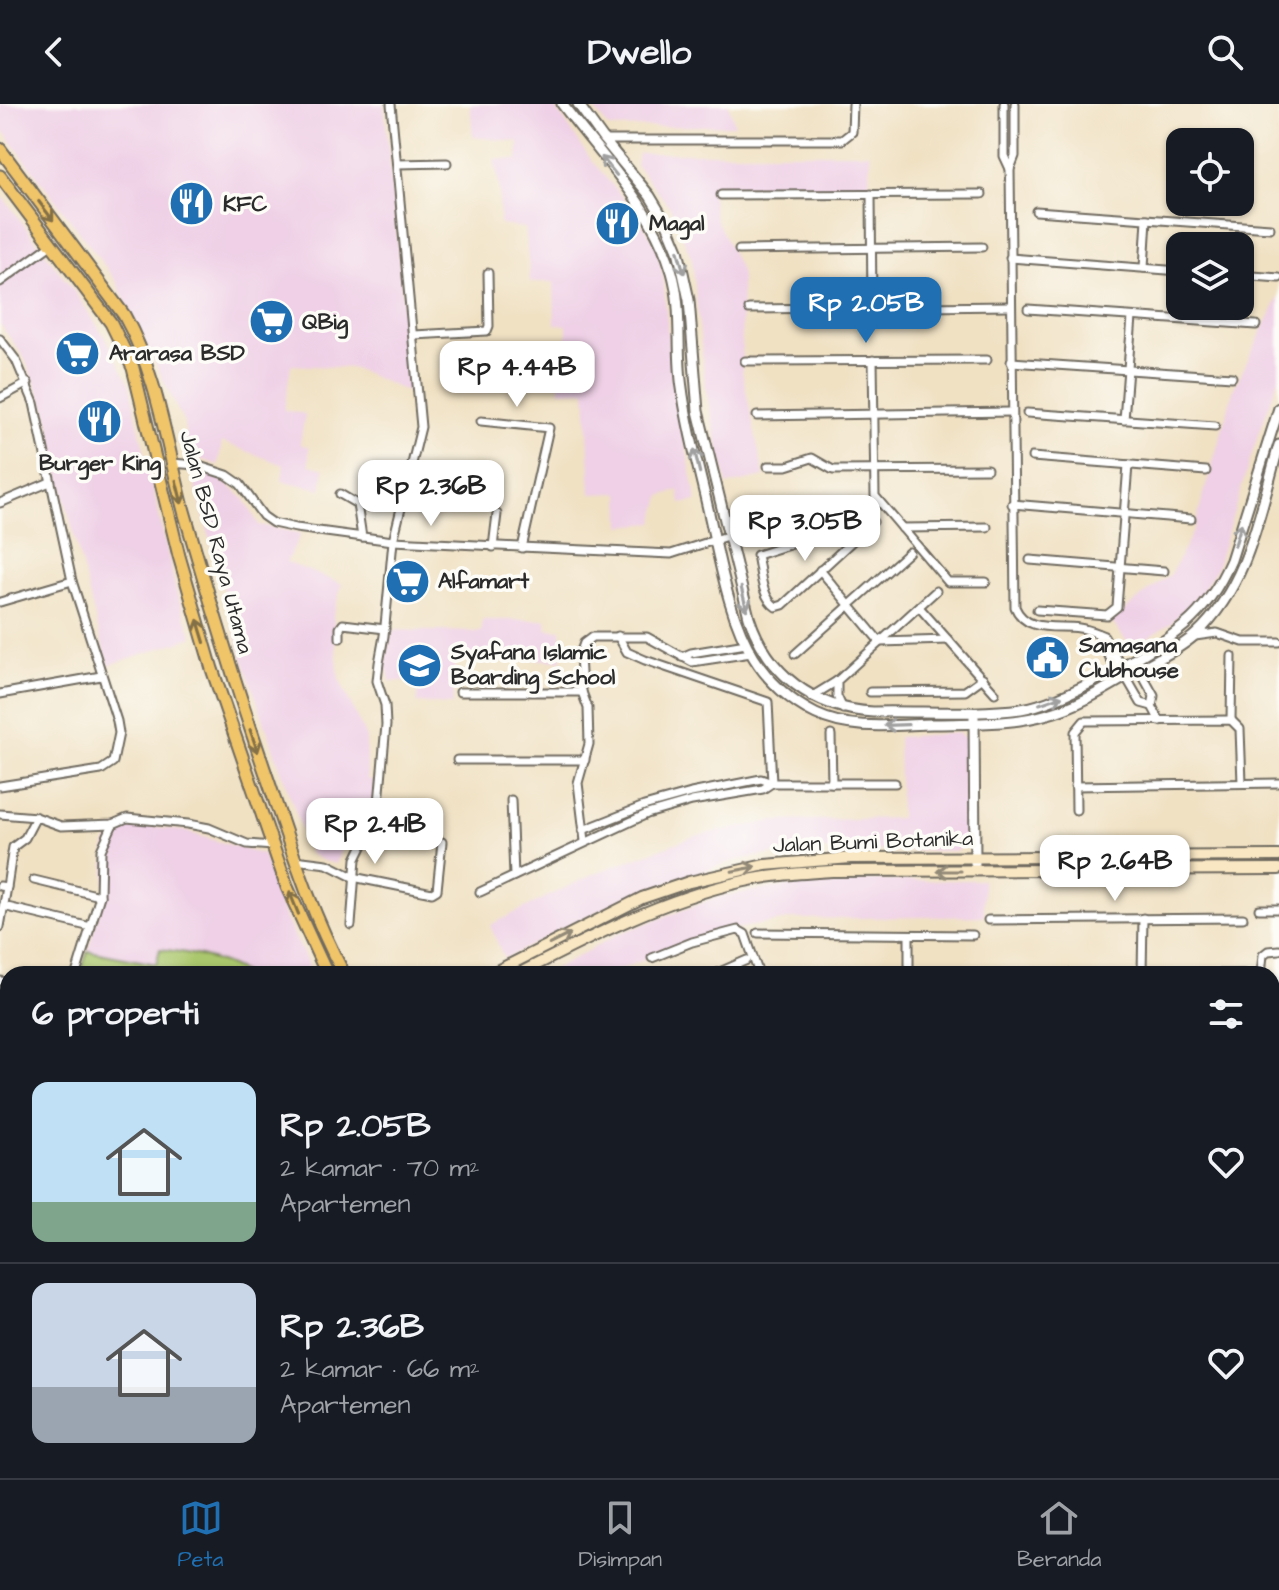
<!DOCTYPE html>
<html lang="id">
<meta charset="utf-8">
<style>
body{margin:0;font-family:"Architects Daughter",sans-serif;background:#20242c;color:#f1f3f6;height:100vh;display:flex;flex-direction:column;font-size:30px;white-space:nowrap}
*{box-sizing:border-box;margin:0}
p{font-size:26px;color:#9ea1a6}
.icon{flex:none;width:44px;height:44px;fill:none;stroke:currentColor;stroke-width:2;stroke-linecap:round;stroke-linejoin:round}
.map{position:relative;flex:1;overflow:hidden}
.side{position:absolute;left:0px;top:862px;width:1280px;height:512px;display:flex;flex-direction:column;background:#171b24;border-radius:24px 24px 0 0;box-shadow:0 2px 6px #0004}
.side>*{flex:none}
.fabs{position:absolute;left:1166px;top:24px;display:grid;gap:16px}
.fabs a{display:grid;place-items:center;width:88px;height:88px;border-radius:16px;background:#171b24;box-shadow:0 2px 6px #0004;font-size:40px}
.price{position:absolute;translate:-50% -68px;padding:0 18px;border-radius:16px;background:#fff;color:#222;font-size:26px;line-height:52px;filter:drop-shadow(0 2px 4px #0008)}
.price::after{content:'';position:absolute;left:50%;top:48px;width:24px;height:18px;margin-left:-12px;background:inherit;clip-path:polygon(0 0,100% 0,50% 100%)}
.price.selected{background:#1f6fb2;color:#fff}
ul{padding:0;list-style:none}
li{display:flex;align-items:center;gap:24px;height:200px;padding:0 32px}
li+li{border-top:2px solid #363941}
li span{display:grid;place-items:center;flex:none;width:224px;height:160px;border-radius:16px;color:#555}
li>.icon{margin-inline-start:auto}
span .icon{width:96px;height:96px;fill:#fffc;stroke-width:1}
li b{font-size:34px}
h2{display:flex;justify-content:space-between;align-items:center;height:96px;padding:0 32px;font-size:34px}
header{display:flex;justify-content:space-between;align-items:center;height:104px;padding:0 32px;background:#171b24;font-size:36px;font-weight:700}
.tabs{display:flex;justify-content:space-around;align-items:center;height:112px;border-top:2px solid #363941;background:#171b24;font-size:22px;color:#9ea1a6}
.tabs a{display:grid;justify-items:center;gap:4px}
.tabs .selected{color:#1f6fb2}
.map>svg:first-child{display:block}
.built{fill:#efd0e6}
.green{fill:#abc76d;stroke:#6b794c;stroke-width:2}
.lines{fill:none;stroke-linecap:round;stroke-linejoin:round}
.stream{stroke:#78b8ec;stroke-width:2}
.minor-casing{stroke:#706b60;stroke-width:11}
.tertiary-casing{stroke:#706b60;stroke-width:13}
.secondary-casing{stroke:#706b60;stroke-width:14}
.primary-casing{stroke:#706b60;stroke-width:15}
.minor{stroke:#fff;stroke-width:7}
.tertiary{stroke:#fff;stroke-width:9}
.secondary{stroke:#f9e7c3;stroke-width:10}
.primary{stroke:#f0c469;stroke-width:11}
.oneway{stroke:#a0a0a0}
.oneway2{stroke:#847047}
.oneway3{stroke:#928977}
.labels{text-anchor:middle;dominant-baseline:central;stroke-width:7;stroke-linejoin:round;paint-order:stroke}
.poi-label{font-size:22px;font-weight:bold;fill:#2b2b2b;stroke:#fdfcf7;text-anchor:start}
.street-label{font-size:22px;fill:#2b2b2b;stroke:#fdfcf7}
</style>
<header><svg class="icon" aria-label="back" viewBox="0 0 24 24"><path d="M15 5l-7 7 7 7"/></svg>Dwello<svg class="icon" aria-label="search" viewBox="0 0 24 24"><circle cx="10" cy="10" r="6"/><path d="M15 15l6 6"/></svg></header>
<div class="map">
<svg width="1279" height="1374" viewBox="0 0 1279 1374">
<rect width="100%" height="100%" fill="#fdfcf7"/>
<filter id="ink" filterUnits="userSpaceOnUse"><feTurbulence type="fractalNoise" baseFrequency=".0125" numOctaves="2"/><feDisplacementMap in="SourceGraphic" scale="16" xChannelSelector="R" yChannelSelector="G"/><feConvolveMatrix kernelMatrix="1 2 1 2 8 2 1 2 1" color-interpolation-filters="sRGB"/></filter>
<filter id="wash" filterUnits="userSpaceOnUse"><feTurbulence type="fractalNoise" baseFrequency=".006" numOctaves="4" result="noise"/><feDisplacementMap in="SourceGraphic" scale="32" xChannelSelector="R" yChannelSelector="G"/><feGaussianBlur stdDeviation="1.8" result="paint"/><feColorMatrix in="noise" values="0 0 0 0 0 0 0 0 0 0 0 0 0 0 0 0 0 1.4 0 .05"/><feComposite in="paint" operator="in"/></filter>
<g filter="url(#wash)">
<rect width="100%" height="100%" fill="#f0e1c3"/>
<g class="built">
<polygon points="0,0 384,0 412,290 353,264 291,261 284,306 305,310 300,340 309,343 309,361 324,365 321,385 282,377 284,361 222,338 218,361 204,356 188,356 184,319 116,177 0,22"/>
<polygon points="470,0 553,0 592,57 638,112 656,141 663,172 672,277 697,397 681,400 679,386 661,392 654,419 621,422 620,389 591,390 586,286 560,287 558,239 567,238 567,221 555,220 554,178 530,178 525,124 500,121 499,80 494,55 518,56 519,38 473,33"/>
<polygon points="590,0 728,0 735,21 609,24"/>
<polygon points="638,49 870,49 869,84 711,85 714,111 741,168 742,267 764,373 727,381 706,287 692,155 670,103 636,61"/>
<polygon points="0,89 76,190 107,236 129,279 177,491 193,533 109,561 96,518 57,363 48,311 24,253 0,220"/>
<polygon points="1279,193 1279,273 1254,343 1216,465 1202,487 1172,518 1132,544 1111,517 1171,470 1194,425 1234,284"/>
<polygon points="202,365 216,372 244,394 259,421 301,430 286,458 342,480 333,511 339,575 366,633 367,675 374,677 374,703 362,733 346,730 336,760 321,756 310,750 243,556 191,366"/>
<polygon points="482,516 546,516 547,525 561,526 562,557 508,554 456,556 452,601 417,599 418,578 390,577 388,567 384,565 392,526 482,528"/>
<polygon points="958,629 965,634 967,643 969,735 963,743 955,747 797,746 737,756 672,777 585,813 504,855 490,821 596,769 695,732 772,717 900,714 898,633"/>
<polygon points="127,720 184,727 263,751 283,809 313,870 246,870 229,860 192,849 160,845 156,860 88,847 105,787 105,742 112,726"/>
<polygon points="983,776 984,812 794,815 734,825 682,840 609,870 555,870 553,866 618,830 721,792 823,777"/>
<polygon points="0,1308 8,1308 8,1366 521,1366 521,1374 0,1374"/>
</g>
<path class="green" d="M160,845c30,4 59,9 86,25h-166l8,-23 68,13z"/>
<g class="lines">
<g class="stream">
<polyline points="0,1217 8,1218"/>
<polyline points="0,1291 8,1291"/>
</g>
</g>
</g>
<g filter="url(#ink)">
<g class="lines">
<defs>
<g id="minor">
<polyline points="1004,0 1004,52 1010,65"/>
<path d="M1015,0v52l-5,13 5,438c11,26 41,18 64,21 9,1 17,5 25,8l17,29"/>
<polyline points="604,36 842,36 852,28 853,0"/>
<polyline points="397,60 447,59"/>
<polyline points="871,90 872,204"/>
<polyline points="721,91 982,90"/>
<polyline points="1036,107 1270,124"/>
<polyline points="739,146 982,143"/>
<polyline points="1010,154 1180,167"/>
<polyline points="1144,164 1147,115"/>
<polyline points="1240,171 1279,174"/>
<polyline points="0,178 51,141"/>
<polyline points="749,205 1010,202"/>
<polyline points="1028,205 1256,221"/>
<polyline points="414,231 487,227 489,222 488,169"/>
<polyline points="0,235 16,256 34,299 72,477 117,617 119,629 113,658 101,666 0,682"/>
<polyline points="873,256 875,392 948,478 986,478"/>
<polyline points="745,257 987,256"/>
<polyline points="1011,258 1232,273"/>
<polyline points="0,294 28,279"/>
<polyline points="1027,309 1215,322"/>
<polyline points="757,312 1011,308"/>
<polyline points="1124,316 1132,213"/>
<polyline points="481,317 549,324 522,444"/>
<polyline points="1032,353 1206,367"/>
<polyline points="172,359 196,361 227,371 240,380 263,412 273,419 296,424 393,437 671,450 752,424 844,402 861,401 867,404"/>
<polyline points="768,362 787,362 812,354 833,366 987,365"/>
<polyline points="340,390 357,400 362,433"/>
<polyline points="0,399 50,378"/>
<polyline points="1012,400 1191,415"/>
<polyline points="902,424 987,423"/>
<path d="M792,440l-35,11c4,17 4,42 19,52l7,-2 90,-83"/>
<polyline points="493,443 497,410"/>
<polyline points="1030,456 1164,467"/>
<polyline points="820,466 880,538 949,536"/>
<polyline points="0,498 72,477"/>
<polyline points="919,503 995,589"/>
<polyline points="1037,506 1107,511 1117,503 1128,361"/>
<polyline points="1098,530 1115,564"/>
<polyline points="618,532 627,548 645,556 768,598 772,679"/>
<polyline points="1195,532 1217,529 1243,538 1279,538"/>
<polyline points="340,534 340,524 343,520 385,525"/>
<polyline points="795,550 909,448"/>
<polyline points="682,553 691,549 746,540"/>
<polyline points="1139,565 1154,592 1152,602 1160,617"/>
<polyline points="1126,573 1141,599 1152,602"/>
<polyline points="837,577 837,592 843,605"/>
<polyline points="460,588 582,588"/>
<polyline points="870,588 965,587 983,574"/>
<polyline points="0,590 101,572"/>
<polyline points="811,593 837,577 936,487"/>
<polyline points="1231,616 1232,552"/>
<polyline points="831,631 832,679"/>
<polyline points="457,656 585,656"/>
<polyline points="1075,682 1279,679"/>
<polyline points="511,696 514,772"/>
<polyline points="1076,706 1075,628 1084,617 1231,616 1240,625 1242,679"/>
<polyline points="0,710 36,713 61,722 113,720 127,714 188,720 209,724 247,740 273,742"/>
<polyline points="583,726 644,702 691,689 761,675 772,679 895,679"/>
<polyline points="585,737 578,679 589,640 588,604 582,588 580,550 584,539 592,533 647,533 692,558 751,549"/>
<polyline points="295,756 327,760 353,773 432,789 437,786 442,738"/>
<polyline points="34,776 100,792"/>
<polyline points="0,782 7,783 0,823"/>
<polyline points="7,783 13,743 25,734 36,713"/>
<polyline points="480,788 647,710 692,697 763,685 772,679"/>
<polyline points="3,802 91,823"/>
<polyline points="1259,805 1279,805"/>
<polyline points="988,816 1243,814"/>
<polyline points="351,821 356,755 376,714 379,699 386,621 385,601 377,577 379,559 384,532 393,437 421,323 391,0"/>
<polyline points="758,829 973,831"/>
<polyline points="909,832 909,870"/>
<polyline points="652,854 692,838 738,826 745,830 759,870"/>
<polyline points="76,870 100,792 101,746 113,720"/>
<polyline points="715,870 747,856"/>
<polyline points="1017,870 1244,870"/>
<polyline points="1142,870 1143,814"/>
<polyline points="1261,870 1263,851 1268,847 1279,846"/>
<polyline points="0,877 8,878"/>
<polyline points="1272,892 1279,892"/>
<polyline points="1272,940 1279,940"/>
<polyline points="1272,947 1279,947"/>
<polyline points="1272,996 1279,996"/>
<polyline points="1272,1059 1279,1065"/>
<polyline points="1272,1124 1279,1125"/>
<polyline points="1272,1152 1279,1153"/>
<polyline points="1272,1227 1279,1228"/>
<polyline points="620,1366 975,1374"/>
<polyline points="1085,1366 1088,1374"/>
<polyline points="1259,1366 1276,1374"/>
<polyline points="598,1374 599,1366"/>
<polyline points="1210,1374 1211,1366"/>
</g>
<g id="tertiary">
<path d="M562,0c40,53 91,103 110,168 11,37 4,78 10,116 5,41 17,81 26,121 11,47 20,108 46,149 14,23 37,44 62,56 35,17 78,11 116,10 38,-1 79,1 116,-10 31,-8 60,-27 88,-43 19,-11 44,-22 60,-37 53,-49 64,-123 83,-189"/>
<path d="M578,0l26,36 46,56 18,30 10,24 11,50 9,111 51,206c18,57 65,92 124,95 47,-1 103,3 148,-3 41,-6 132,-57 164,-84 21,-18 35,-40 46,-65l48,-152"/>
<polyline points="974,613 975,759"/>
</g>
<g id="secondary">
<polyline points="491,870 642,794 689,778 765,761 851,754 1279,752"/>
<path d="M518,870c72,-37 143,-74 222,-92 30,-7 61,-9 92,-11l447,-2"/>
<polyline points="0,1052 8,1053"/>
<polyline points="0,1063 8,1064"/>
<polyline points="0,1284 8,1284"/>
<polyline points="0,1301 8,1301"/>
</g>
<g id="primary">
<path d="M0,45l124,166c34,61 42,129 60,196 26,91 54,182 85,272 22,65 42,130 75,191"/>
<polyline points="0,72 111,219 133,264 179,452 212,565 287,783 327,870"/>
<polyline points="528,1374 528,1366"/>
<polyline points="543,1374 543,1366"/>
</g>
</defs>
<use href="#minor" class="minor-casing"/>
<use href="#tertiary" class="tertiary-casing"/>
<use href="#secondary" class="secondary-casing"/>
<use href="#primary" class="primary-casing"/>
<use href="#minor" class="minor"/>
<use href="#tertiary" class="tertiary"/>
<use href="#secondary" class="secondary"/>
<use href="#primary" class="primary"/>
</g>
<defs><path id="oneway-shaft" d="M-6 0H5M1.5-3L5.5 0L1.5 3" fill="none" stroke-width="1.6" stroke-linecap="round" stroke-linejoin="round" transform="scale(2)"/></defs>
<g class="oneway">
<use href="#oneway-shaft" transform="translate(609 62) rotate(-129)"/>
<use href="#oneway-shaft" transform="translate(681 158) rotate(74)"/>
<use href="#oneway-shaft" transform="translate(697 357) rotate(-103)"/>
<use href="#oneway-shaft" transform="translate(1238 431) rotate(-73)"/>
<use href="#oneway-shaft" transform="translate(744 495) rotate(76)"/>
<use href="#oneway-shaft" transform="translate(1051 596) rotate(-19)"/>
<use href="#oneway-shaft" transform="translate(896 621) rotate(178)"/>
</g>
<g class="oneway2">
<use href="#oneway-shaft" transform="translate(46 107) rotate(53)"/>
<use href="#oneway-shaft" transform="translate(179 388) rotate(76)"/>
<use href="#oneway-shaft" transform="translate(201 527) rotate(-107)"/>
<use href="#oneway-shaft" transform="translate(254 637) rotate(71)"/>
<use href="#oneway-shaft" transform="translate(294 799) rotate(-112)"/>
</g>
<g class="oneway3">
<use href="#oneway-shaft" transform="translate(744 765) rotate(-11)"/>
<use href="#oneway-shaft" transform="translate(949 767) rotate(180)"/>
<use href="#oneway-shaft" transform="translate(560 835) rotate(-27)"/>
</g>
</g>
<defs>
<symbol id="restaurant-disc" viewBox="-11 -11 22 22"><circle r="9.5" fill="#1f6fb2" stroke="#fdfcf7"/><path d="M-5-6h1v4h1v-4h1v4h1v-4h1v5L-1.5 .5V6h-2V.5L-5-1ZM5-6V6H3V1.5H1.5Q1.5-4 5-6Z" fill="#fff"/></symbol>
<symbol id="supermarket-disc" viewBox="-11 -11 22 22"><circle r="9.5" fill="#1f6fb2" stroke="#fdfcf7"/><path d="M-6-5.5h2.5l.6 2H6L4.5 2H-2.5L-4.4-4H-6ZM-1.5 3.2a1.3 1.3 0 1 0 .1 0ZM3 3.2a1.3 1.3 0 1 0 .1 0Z" fill="#fff"/></symbol>
<symbol id="civic-disc" viewBox="-11 -11 22 22"><circle r="9.5" fill="#1f6fb2" stroke="#fdfcf7"/><path d="M-.6-6.5H3V-4.5H.6V-3L4-1V1h2V6H-6V1h2V-1L-.6-3ZM-1.2 2.5V6h2.4V2.5Z" fill="#fff"/></symbol>
<symbol id="school-disc" viewBox="-11 -11 22 22"><circle r="9.5" fill="#1f6fb2" stroke="#fdfcf7"/><path d="M0-5L7-2L0 1L-7-2ZM-4 1L0 2.5L4 1V4Q0 6-4 4Z" fill="#fff"/></symbol>
</defs>
<g fill-rule="evenodd">
<use href="#restaurant-disc" x="166" y="74" width="51" height="51"/>
<use href="#restaurant-disc" x="592" y="94" width="51" height="51"/>
<use href="#supermarket-disc" x="246" y="192" width="51" height="51"/>
<use href="#supermarket-disc" x="52" y="224" width="51" height="51"/>
<use href="#restaurant-disc" x="74" y="292" width="51" height="51"/>
<use href="#supermarket-disc" x="382" y="452" width="51" height="51"/>
<use href="#civic-disc" x="1022" y="528" width="51" height="51"/>
<use href="#school-disc" x="394" y="536" width="51" height="51"/>
</g>
<g class="labels">
<g class="poi-label">
<text x="223" y="100">KFC</text>
<text x="649" y="119">Magal</text>
<text x="302" y="218">QBig</text>
<text x="109" y="249">Ararasa BSD</text>
<text x="100" y="359" text-anchor="middle">Burger King</text>
<text x="438" y="477">Alfamart</text>
<text x="1079" y="541">Samasana<tspan x="1079" dy="25">Clubhouse</tspan></text>
<text x="451" y="548">Syafana Islamic<tspan x="451" dy="25">Boarding School</tspan></text>
</g>
<g class="street-label">
<text transform="translate(216 438) rotate(75)">Jalan BSD Raya Utama</text>
<text transform="translate(873 738) rotate(-2)">Jalan Bumi Botanika</text>
</g>
</g>
</svg>
<div class="fabs">
<a><svg class="icon" aria-label="locate" viewBox="0 0 24 24"><circle cx="12" cy="12" r="6"/><path d="M12 2v4M12 18v4M2 12h4M18 12h4"/></svg></a>
<a><svg class="icon" aria-label="layers" viewBox="0 0 24 24"><path d="M12 4l9 5-9 5-9-5zM3 14l9 5 9-5"/></svg></a>
</div>
<b class="price selected" style="left:866px;top:241px">Rp 2.05B</b>
<b class="price" style="left:517px;top:305px">Rp 4.44B</b>
<b class="price" style="left:431px;top:424px">Rp 2.36B</b>
<b class="price" style="left:805px;top:459px">Rp 3.05B</b>
<b class="price" style="left:375px;top:762px">Rp 2.41B</b>
<b class="price" style="left:1115px;top:799px">Rp 2.64B</b>
<section class="side">
<h2>6 properti<svg class="icon" aria-label="filters" viewBox="0 0 24 24"><path d="M4 7h16M4 17h16"/><circle cx="9" cy="7" r="2"/><circle cx="15" cy="17" r="2"/></svg></h2>
<ul>
<li><span style="background:linear-gradient(#bfe0f5 75%,#7fa58c 0)"><svg class="icon" aria-label="home" viewBox="0 0 24 24"><path d="M3 11l9-7 9 7M6 9v11h12V9"/></svg></span><div><b>Rp 2.05B</b><p>2 kamar · 70 m²</p><p>Apartemen</p></div><svg class="icon" aria-label="heart" viewBox="0 0 24 24"><path d="M12 20l-8-8c-3-5 5-10 8-4 3-6 11-1 8 4z"/></svg></li>
<li><span style="background:linear-gradient(#c9d6e8 65%,#9aa5b1 0)"><svg class="icon" aria-label="home" viewBox="0 0 24 24"><path d="M3 11l9-7 9 7M6 9v11h12V9"/></svg></span><div><b>Rp 2.36B</b><p>2 kamar · 66 m²</p><p>Apartemen</p></div><svg class="icon" aria-label="heart" viewBox="0 0 24 24"><path d="M12 20l-8-8c-3-5 5-10 8-4 3-6 11-1 8 4z"/></svg></li>
</ul>
</section>
</div>
<nav class="tabs">
<a class="selected"><svg class="icon" aria-label="map" viewBox="0 0 24 24"><path d="M3 6l6-2 6 2 6-2v14l-6 2-6-2-6 2zM9 4v14M15 6v14"/></svg>Peta</a>
<a><svg class="icon" aria-label="saved" viewBox="0 0 24 24"><path d="M7 4h10v16l-5-4-5 4z"/></svg>Disimpan</a>
<a><svg class="icon" aria-label="home" viewBox="0 0 24 24"><path d="M3 11l9-7 9 7M6 9v11h12V9"/></svg>Beranda</a>
</nav>
